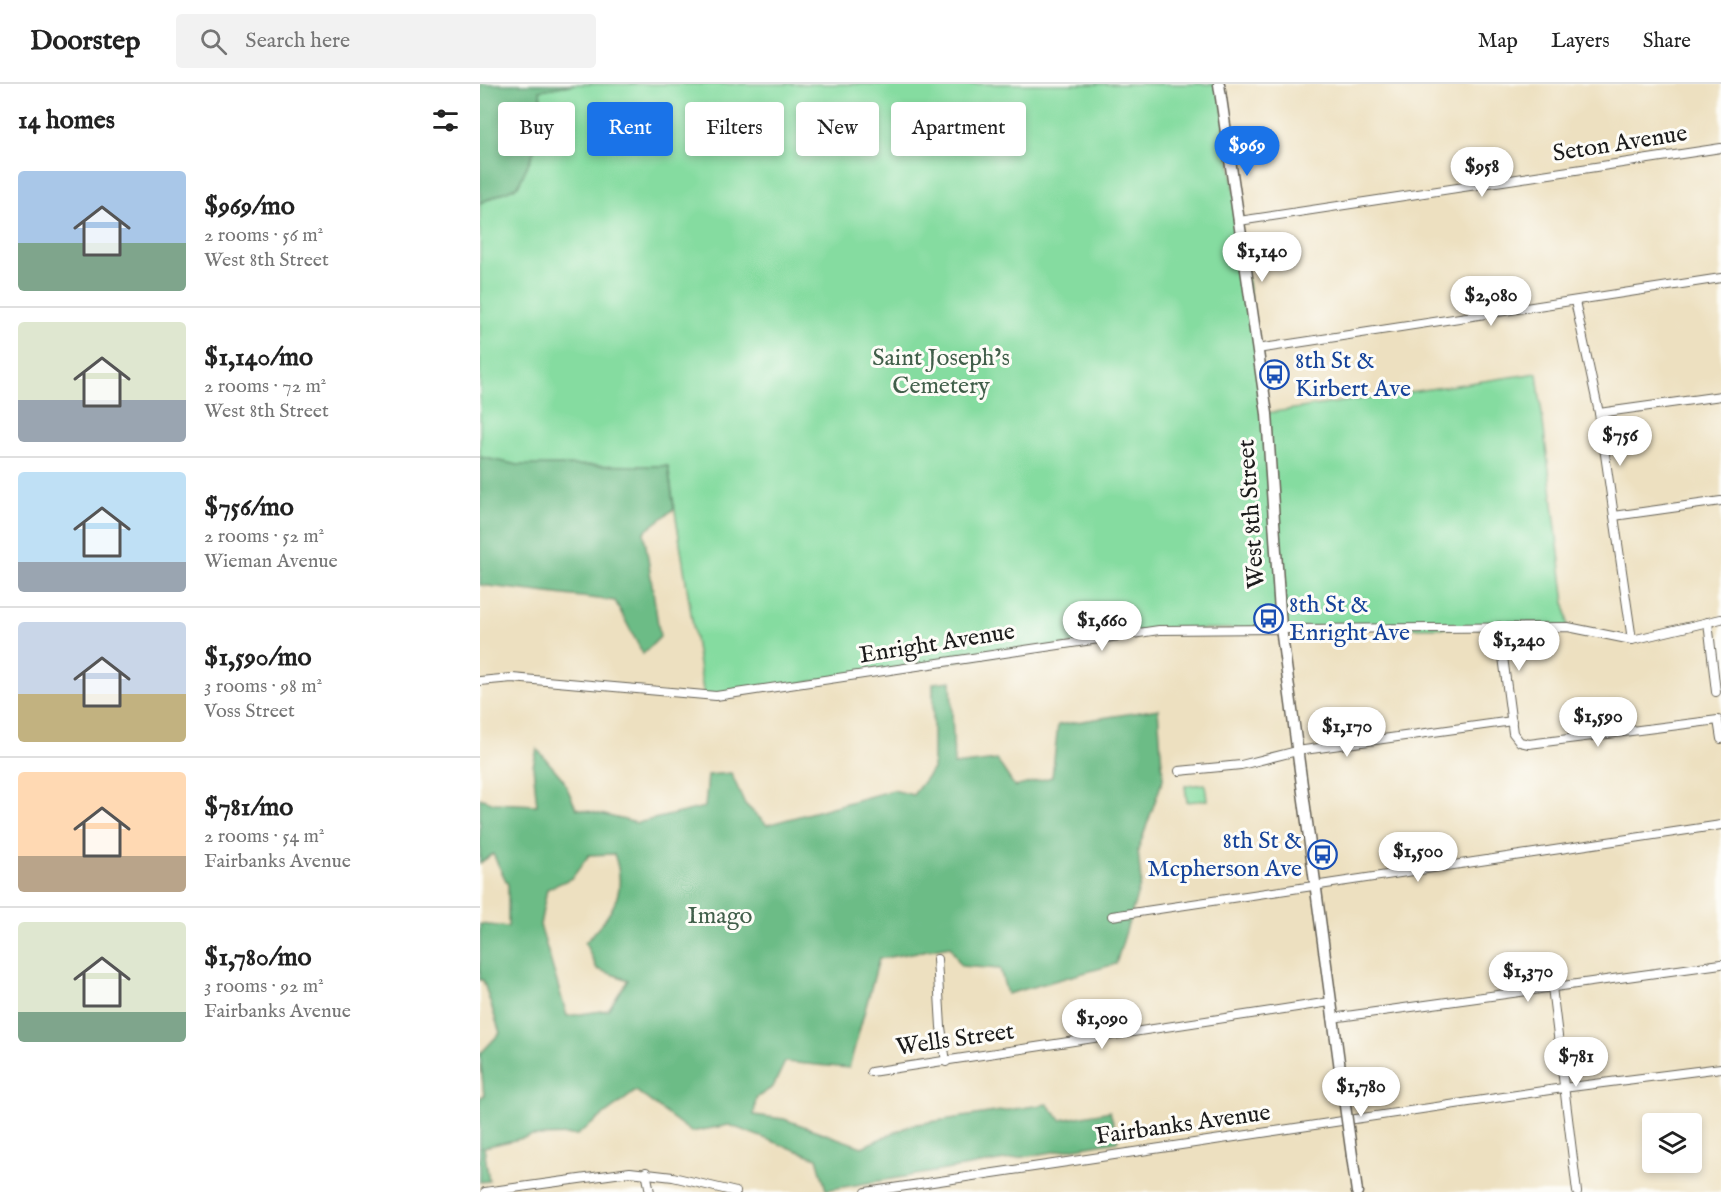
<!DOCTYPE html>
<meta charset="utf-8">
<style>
body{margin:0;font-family:"IM FELL English",serif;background:#f2f2f2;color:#222;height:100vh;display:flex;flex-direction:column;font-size:22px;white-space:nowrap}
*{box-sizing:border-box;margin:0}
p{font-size:20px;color:#767676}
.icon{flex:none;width:33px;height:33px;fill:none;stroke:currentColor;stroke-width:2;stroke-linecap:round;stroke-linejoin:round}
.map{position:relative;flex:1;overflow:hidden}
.panel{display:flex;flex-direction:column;background:#fff;width:480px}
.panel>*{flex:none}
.guide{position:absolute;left:18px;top:18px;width:570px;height:54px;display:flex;gap:12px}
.buttons{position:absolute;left:1162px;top:1029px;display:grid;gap:12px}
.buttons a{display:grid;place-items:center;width:60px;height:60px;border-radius:6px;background:#fff;box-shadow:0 3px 9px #0003;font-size:30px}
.price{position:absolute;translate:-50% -51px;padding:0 14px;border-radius:21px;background:#fff;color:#222;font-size:20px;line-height:39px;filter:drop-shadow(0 2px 3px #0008)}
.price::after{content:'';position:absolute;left:50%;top:36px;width:18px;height:14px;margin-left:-9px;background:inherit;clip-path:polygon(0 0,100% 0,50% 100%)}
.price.on{background:#1a73e8;color:#fff}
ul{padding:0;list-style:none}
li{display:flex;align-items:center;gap:18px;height:150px;padding:0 18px}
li+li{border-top:2px solid #e0e0e0}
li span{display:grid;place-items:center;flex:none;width:168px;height:120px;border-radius:6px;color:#555}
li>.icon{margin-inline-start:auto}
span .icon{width:72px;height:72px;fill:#fffc;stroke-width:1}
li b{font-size:26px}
h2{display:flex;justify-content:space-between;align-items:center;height:72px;padding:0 18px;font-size:26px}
.tag{padding:0 21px;border-radius:6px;background:#fff;box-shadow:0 3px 9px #0003;font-size:21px;line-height:54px}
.tag.on{background:#1a73e8;color:#fff}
header{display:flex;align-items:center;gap:36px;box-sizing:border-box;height:84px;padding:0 30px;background:#fff;border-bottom:2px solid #e0e0e0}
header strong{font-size:28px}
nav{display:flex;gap:33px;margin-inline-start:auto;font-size:21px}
.search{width:420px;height:54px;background:#f2f2f2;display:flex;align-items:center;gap:15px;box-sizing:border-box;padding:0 21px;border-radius:6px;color:#767676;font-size:22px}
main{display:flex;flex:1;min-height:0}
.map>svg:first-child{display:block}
.green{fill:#85dca0;stroke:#507c5e;stroke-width:1.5}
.forest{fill:#6cbc86;stroke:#446c51;stroke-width:1.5;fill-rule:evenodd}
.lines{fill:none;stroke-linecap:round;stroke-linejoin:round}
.minor-casing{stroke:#656155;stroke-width:10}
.tertiary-casing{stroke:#656155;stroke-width:13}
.minor{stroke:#fff;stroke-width:8}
.tertiary{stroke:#fff;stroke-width:10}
.tertiary-bridge-casing{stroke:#656155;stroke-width:13;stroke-linecap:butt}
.tertiary-bridge{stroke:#fff;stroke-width:10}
.labels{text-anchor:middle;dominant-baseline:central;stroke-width:6;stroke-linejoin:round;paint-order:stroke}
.street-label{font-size:24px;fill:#1c1c1c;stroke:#fdfcf7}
.park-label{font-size:24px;fill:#415f4a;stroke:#fdfcf7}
.transit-label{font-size:24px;fill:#164399;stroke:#fdfcf7;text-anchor:start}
</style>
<header>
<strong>Doorstep</strong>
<div class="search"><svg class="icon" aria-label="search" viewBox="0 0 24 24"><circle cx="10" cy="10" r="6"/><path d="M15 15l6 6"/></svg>Search here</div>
<nav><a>Map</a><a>Layers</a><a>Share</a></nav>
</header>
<main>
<section class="panel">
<h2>14 homes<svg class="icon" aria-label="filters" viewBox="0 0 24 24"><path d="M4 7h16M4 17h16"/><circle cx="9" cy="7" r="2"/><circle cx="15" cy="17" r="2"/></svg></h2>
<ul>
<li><span style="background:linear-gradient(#a9c7e8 60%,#7fa58c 0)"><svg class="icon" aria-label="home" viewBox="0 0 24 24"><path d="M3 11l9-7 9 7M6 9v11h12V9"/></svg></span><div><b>$969/mo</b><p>2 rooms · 56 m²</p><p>West 8th Street</p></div></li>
<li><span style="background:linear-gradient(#dfe7d0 65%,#9aa5b1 0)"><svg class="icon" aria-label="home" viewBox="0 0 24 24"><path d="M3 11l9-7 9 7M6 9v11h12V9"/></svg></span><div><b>$1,140/mo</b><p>2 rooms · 72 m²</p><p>West 8th Street</p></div></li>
<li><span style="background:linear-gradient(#bfe0f5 75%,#9aa5b1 0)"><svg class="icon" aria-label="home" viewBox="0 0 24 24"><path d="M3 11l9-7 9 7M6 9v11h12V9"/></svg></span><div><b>$756/mo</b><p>2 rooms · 52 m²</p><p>Wieman Avenue</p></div></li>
<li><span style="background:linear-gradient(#c9d6e8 60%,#c2b280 0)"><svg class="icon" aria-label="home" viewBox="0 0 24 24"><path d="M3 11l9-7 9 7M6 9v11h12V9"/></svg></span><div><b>$1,590/mo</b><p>3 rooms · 98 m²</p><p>Voss Street</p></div></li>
<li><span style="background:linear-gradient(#ffd9b3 70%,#b9a48a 0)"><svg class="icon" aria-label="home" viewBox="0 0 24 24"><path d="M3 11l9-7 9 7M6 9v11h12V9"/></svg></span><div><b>$781/mo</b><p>2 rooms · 54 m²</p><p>Fairbanks Avenue</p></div></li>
<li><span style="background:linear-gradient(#dfe7d0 75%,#7fa58c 0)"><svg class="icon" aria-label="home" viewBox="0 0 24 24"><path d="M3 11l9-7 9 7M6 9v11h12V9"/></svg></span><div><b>$1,780/mo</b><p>3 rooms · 92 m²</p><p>Fairbanks Avenue</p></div></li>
</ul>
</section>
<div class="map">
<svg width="1241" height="1108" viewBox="0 0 1241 1108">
<rect width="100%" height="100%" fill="#fdfcf7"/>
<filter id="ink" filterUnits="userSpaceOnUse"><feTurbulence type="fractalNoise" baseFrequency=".0167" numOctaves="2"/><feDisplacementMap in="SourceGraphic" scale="12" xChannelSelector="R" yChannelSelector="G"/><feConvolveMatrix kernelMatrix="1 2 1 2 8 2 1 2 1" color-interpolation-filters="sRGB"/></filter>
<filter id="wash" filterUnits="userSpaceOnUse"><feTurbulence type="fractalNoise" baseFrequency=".008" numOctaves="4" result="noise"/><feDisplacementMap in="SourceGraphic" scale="24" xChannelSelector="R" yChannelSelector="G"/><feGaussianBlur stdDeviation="1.35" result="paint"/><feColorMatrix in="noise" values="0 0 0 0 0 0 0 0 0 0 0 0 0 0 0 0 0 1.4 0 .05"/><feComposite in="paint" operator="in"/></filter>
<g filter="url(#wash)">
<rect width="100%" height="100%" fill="#ede0c0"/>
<g class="green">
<polygon points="95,0 739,0 787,329 1057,289 1088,543 699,545 224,613 188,382 38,381 0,373 0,119 38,102 63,47 60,6"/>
<polygon points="725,700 727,716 707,718 705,702"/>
</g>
<g class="forest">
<polygon points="0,0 95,0 60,6 63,47 38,102 0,119"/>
<polygon points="0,373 38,381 188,382 194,425 164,448 180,553 163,570 135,517 0,501"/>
<path d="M471,597l3,84 43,-5 18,27 37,-10 6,-52 100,-16 5,70 -25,71 3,32 -25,82 -109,30 -7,-25 -39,-3 -11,-20 -71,13 -30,109 -64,-6 -12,25 -17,11 -2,17 30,4 78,28 49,-22 136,-21 14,16 49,-9 8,30 -292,49 -9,-32 -88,-33 -38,7 -55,-41 -59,44 -45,1 -48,11 5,34 -9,1v-85l4,-1 -4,-42 20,-21 -17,-53h-3v-56l28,3v-42l-15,-31 -13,9v-65l14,5 43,2 -4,-39 4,-17 26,30 13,29 61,15 68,-16 3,-32 23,-2 14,31 22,21 126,-35 20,5 20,-26v-86zM134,770c15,40 -3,60 -29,89l12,26 31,11 -20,30 -41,6 -27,-91 7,-36 25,-11 17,-23z"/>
</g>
</g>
<g filter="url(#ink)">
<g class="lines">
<defs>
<g id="minor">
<polyline points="759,137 1241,64"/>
<polyline points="1095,217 1119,329 1152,556"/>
<polyline points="777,265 1241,194"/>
<polyline points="1119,329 1241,312"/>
<polyline points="1134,432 1241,417"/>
<polyline points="1228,538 1236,608"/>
<polyline points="1019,542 1033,649 1040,658 1049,660 1238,636 1241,655"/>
<polyline points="0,597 32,594 236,612 679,546 1088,543 1152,556 1241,535"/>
<polyline points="699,687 761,681 817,667 1032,637"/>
<polyline points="632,832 1241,741"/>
<polyline points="457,875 461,943 466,978"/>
<polyline points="1072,903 1097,1108"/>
<polyline points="852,934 1241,880"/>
<polyline points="391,988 850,918"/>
<polyline points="166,1088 170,1108"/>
<polyline points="5,1108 150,1088 193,1093 256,1108"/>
<polyline points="386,1108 1083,1004 1241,984"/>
</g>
<g id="tertiary">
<polyline points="739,0 787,330 801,544 862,1000"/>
<polyline points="872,1072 877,1108"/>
</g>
</defs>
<use href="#minor" class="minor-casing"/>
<use href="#tertiary" class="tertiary-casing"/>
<use href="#minor" class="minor"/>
<use href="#tertiary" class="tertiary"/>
<defs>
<polyline id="tertiary-bridge" points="862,1000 872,1072"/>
</defs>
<use href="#tertiary-bridge" class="tertiary-bridge-casing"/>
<use href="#tertiary-bridge" class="tertiary-bridge"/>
</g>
</g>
<defs>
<symbol id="bus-ring" viewBox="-11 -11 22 22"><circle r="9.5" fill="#fdfcf7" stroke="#1a4fb4" stroke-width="1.5"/><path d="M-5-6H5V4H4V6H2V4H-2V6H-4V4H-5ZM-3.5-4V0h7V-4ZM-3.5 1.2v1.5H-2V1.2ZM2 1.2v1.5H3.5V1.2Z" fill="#1a4fb4"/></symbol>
</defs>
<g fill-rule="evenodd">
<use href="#bus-ring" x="778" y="274" width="33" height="33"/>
<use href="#bus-ring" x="772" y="518" width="33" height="33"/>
<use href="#bus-ring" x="826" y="754" width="33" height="33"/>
</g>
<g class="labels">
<g class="street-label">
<text transform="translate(1140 60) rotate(-9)">Seton Avenue</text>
<text transform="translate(772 430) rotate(-94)">West 8th Street</text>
<text transform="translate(457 560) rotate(-9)">Enright Avenue</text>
<text transform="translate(475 956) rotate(-8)">Wells Street</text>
<text transform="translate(703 1041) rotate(-8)">Fairbanks Avenue</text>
</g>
<g class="park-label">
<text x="461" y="274">Saint Joseph’s<tspan x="461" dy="28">Cemetery</tspan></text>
<text x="240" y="832">Imago</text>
</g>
<g class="transit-label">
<text x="815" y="277">8th St &amp;<tspan x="815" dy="28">Kirbert Ave</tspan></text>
<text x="809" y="521">8th St &amp;<tspan x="809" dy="28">Enright Ave</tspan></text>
<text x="822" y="757" text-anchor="end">8th St &amp;<tspan x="822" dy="28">Mcpherson Ave</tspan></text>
</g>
</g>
</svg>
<div class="buttons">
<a><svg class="icon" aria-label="layers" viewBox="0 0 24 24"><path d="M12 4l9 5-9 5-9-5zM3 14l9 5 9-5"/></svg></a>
</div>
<b class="price on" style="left:767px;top:93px">$969</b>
<b class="price" style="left:1002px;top:114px">$958</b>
<b class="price" style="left:782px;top:199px">$1,140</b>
<b class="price" style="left:1011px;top:243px">$2,080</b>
<b class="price" style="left:1140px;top:383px">$756</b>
<b class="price" style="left:622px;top:568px">$1,660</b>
<b class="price" style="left:1039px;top:588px">$1,240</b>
<b class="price" style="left:1118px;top:664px">$1,590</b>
<b class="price" style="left:867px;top:674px">$1,170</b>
<b class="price" style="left:938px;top:799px">$1,500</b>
<b class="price" style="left:1048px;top:919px">$1,370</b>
<b class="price" style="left:622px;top:966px">$1,090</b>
<b class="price" style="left:1096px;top:1004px">$781</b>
<b class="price" style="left:881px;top:1034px">$1,780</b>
<div class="guide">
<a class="tag">Buy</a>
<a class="tag on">Rent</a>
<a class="tag">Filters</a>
<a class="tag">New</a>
<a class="tag">Apartment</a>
</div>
</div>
</main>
